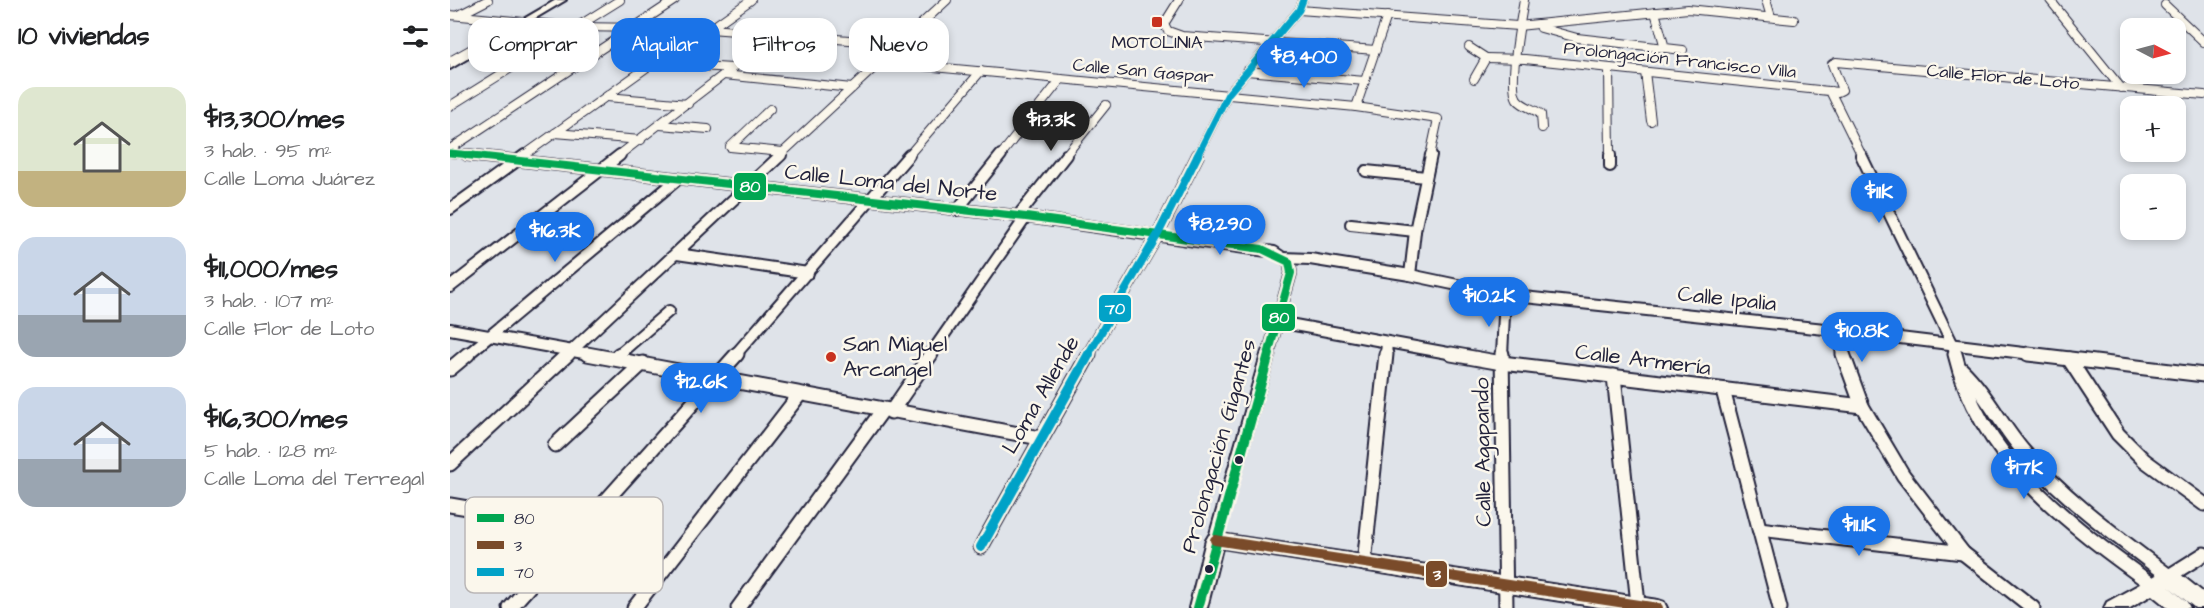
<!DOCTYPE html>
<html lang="es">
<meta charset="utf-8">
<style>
body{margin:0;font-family:"Architects Daughter",sans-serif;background:#f6f6f6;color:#202124;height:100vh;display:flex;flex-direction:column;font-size:22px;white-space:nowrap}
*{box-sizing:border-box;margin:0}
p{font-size:20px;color:#757577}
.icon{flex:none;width:33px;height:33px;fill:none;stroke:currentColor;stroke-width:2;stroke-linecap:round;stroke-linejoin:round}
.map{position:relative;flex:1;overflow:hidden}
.side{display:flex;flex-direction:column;background:#fff;width:450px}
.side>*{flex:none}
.banner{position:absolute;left:18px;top:18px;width:570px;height:54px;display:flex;gap:12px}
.needle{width:39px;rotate:96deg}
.tools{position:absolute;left:1670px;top:18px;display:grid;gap:12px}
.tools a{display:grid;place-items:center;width:66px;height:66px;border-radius:12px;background:#fff;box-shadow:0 3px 9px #0003;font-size:30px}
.price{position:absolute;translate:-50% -51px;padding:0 14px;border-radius:21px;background:#1a73e8;color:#fff;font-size:20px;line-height:39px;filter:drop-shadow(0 2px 3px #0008)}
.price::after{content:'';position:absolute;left:50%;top:36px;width:18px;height:14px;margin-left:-9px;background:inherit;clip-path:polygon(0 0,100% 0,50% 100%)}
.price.on{background:#222;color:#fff}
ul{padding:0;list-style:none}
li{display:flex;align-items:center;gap:18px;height:150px;padding:0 18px}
li span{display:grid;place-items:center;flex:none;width:168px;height:120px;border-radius:18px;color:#555}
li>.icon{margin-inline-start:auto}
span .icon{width:72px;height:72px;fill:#fffc;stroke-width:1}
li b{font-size:26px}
h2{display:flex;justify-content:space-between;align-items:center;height:72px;padding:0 18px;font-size:26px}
.tag{padding:0 21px;border-radius:18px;background:#fff;box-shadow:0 3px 9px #0003;font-size:21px;line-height:54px}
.tag.on{background:#1a73e8;color:#fff}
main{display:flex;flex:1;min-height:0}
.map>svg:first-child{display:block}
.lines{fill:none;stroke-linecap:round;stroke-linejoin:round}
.street-far2-casing{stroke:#22223b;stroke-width:10}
.street-far1-casing{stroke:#22223b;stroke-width:14}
.street-casing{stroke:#22223b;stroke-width:17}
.secondary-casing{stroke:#22223b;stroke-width:4}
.street-far2{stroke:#fbf7ec;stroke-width:8}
.street-far1{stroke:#fbf7ec;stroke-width:10}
.street{stroke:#fbf7ec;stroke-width:13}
.secondary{fill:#fbf7ec;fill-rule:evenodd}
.bus-1-far2-casing{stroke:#fbf7ec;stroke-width:10}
.bus-1-far1-casing{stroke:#fbf7ec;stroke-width:13}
.bus-1-casing{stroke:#fbf7ec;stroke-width:15}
.bus-2-casing{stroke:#fbf7ec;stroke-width:15}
.bus-3-far2-casing{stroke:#fbf7ec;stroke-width:10}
.bus-3-far1-casing{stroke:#fbf7ec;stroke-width:13}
.bus-3-casing{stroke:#fbf7ec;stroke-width:15}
.bus-1-far2{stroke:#00a651;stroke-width:7}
.bus-1-far1{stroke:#00a651;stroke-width:8}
.bus-1{stroke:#00a651;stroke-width:10}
.bus-2{stroke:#7a4b2a;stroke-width:10}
.bus-3-far2{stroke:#02a2c7;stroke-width:7}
.bus-3-far1{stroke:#02a2c7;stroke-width:8}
.bus-3{stroke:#02a2c7;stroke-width:10}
.poi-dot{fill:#c8321e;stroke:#fbf7ec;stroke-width:2}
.bus-dot{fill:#22223b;stroke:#fbf7ec;stroke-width:2}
.labels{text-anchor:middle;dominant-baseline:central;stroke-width:5;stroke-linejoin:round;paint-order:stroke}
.far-poi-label{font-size:18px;fill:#22223b;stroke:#fbf7ec}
.far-street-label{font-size:18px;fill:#22223b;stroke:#fbf7ec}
.street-label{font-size:22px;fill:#22223b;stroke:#fbf7ec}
.poi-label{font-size:22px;fill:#22223b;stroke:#fbf7ec;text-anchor:start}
.key{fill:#fbf7ec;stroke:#bab7b7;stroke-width:1.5}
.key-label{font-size:16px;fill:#22223b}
.line-badge{stroke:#fbf7ec;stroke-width:2}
.badge-label{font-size:16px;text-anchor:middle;font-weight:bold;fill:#fff}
</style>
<main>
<section class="side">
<h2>10 viviendas<svg class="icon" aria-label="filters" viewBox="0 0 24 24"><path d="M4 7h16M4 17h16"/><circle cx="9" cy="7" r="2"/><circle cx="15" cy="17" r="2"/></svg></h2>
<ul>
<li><span style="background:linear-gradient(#dfe7d0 70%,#c2b280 0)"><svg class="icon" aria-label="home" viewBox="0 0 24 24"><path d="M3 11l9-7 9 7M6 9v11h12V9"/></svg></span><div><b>$13,300/mes</b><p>3 hab. · 95 m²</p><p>Calle Loma Juárez</p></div></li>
<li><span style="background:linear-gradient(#c9d6e8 65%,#9aa5b1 0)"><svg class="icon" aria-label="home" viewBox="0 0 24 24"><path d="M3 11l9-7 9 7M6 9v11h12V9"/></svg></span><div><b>$11,000/mes</b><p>3 hab. · 107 m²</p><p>Calle Flor de Loto</p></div></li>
<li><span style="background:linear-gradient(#c9d6e8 60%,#9aa5b1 0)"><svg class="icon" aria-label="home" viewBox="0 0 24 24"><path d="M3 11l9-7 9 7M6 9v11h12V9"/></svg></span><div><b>$16,300/mes</b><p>5 hab. · 128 m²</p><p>Calle Loma del Terregal</p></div></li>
</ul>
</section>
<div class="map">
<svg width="1754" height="608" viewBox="0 0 1754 608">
<rect width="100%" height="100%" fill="#dfe3e9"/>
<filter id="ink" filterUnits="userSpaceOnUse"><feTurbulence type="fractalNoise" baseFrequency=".0167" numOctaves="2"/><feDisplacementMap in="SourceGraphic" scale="12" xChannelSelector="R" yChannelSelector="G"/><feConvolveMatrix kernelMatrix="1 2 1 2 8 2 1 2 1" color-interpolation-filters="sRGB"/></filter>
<g filter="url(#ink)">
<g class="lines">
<defs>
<g id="street-far2">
<polyline points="729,0 714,24 718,31 732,36 926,50"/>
<path d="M1074,0c-3,18 -16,85 -7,99 5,7 17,10 24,15l1,14"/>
<polyline points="1316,0 1321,17"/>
<polyline points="1600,0 1671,88"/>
<polyline points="1715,5 1754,42"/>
<polyline points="849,10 1068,26 1238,9 1344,20"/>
<polyline points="1205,12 1215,48"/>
<polyline points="0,15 127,27 260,29 449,44"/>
<polyline points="9,15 38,0"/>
<polyline points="1091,28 1127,38 1233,50"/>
<polyline points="1019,47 1036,58 1024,79"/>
<polyline points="1036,58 1075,59 1388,92 1392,90 1382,64 1386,62 1754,95"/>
<polyline points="0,61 43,37"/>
<polyline points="431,62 906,107 988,119 980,156"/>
<polyline points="203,63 282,68"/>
<polyline points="1159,68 1160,156"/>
<polyline points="796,71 915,81"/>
<polyline points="1195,72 1201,121"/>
<polyline points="274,75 402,88"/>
<polyline points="1380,91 1412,156"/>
<polyline points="157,97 238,104"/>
<polyline points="0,106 170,0"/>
<polyline points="906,107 937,16"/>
<polyline points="320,109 280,147 333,152"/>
<polyline points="210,125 258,129"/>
<polyline points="105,133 191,140"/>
<polyline points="0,149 225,0"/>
<polyline points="0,153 31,156"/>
<polyline points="73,156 203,63 260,29 301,0"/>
<polyline points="168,156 325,35"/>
<polyline points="329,156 497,0"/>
<polyline points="458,156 531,71"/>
<polyline points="550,156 611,79"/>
<polyline points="615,156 656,105"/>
<polyline points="747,156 778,94 849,10 853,0"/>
</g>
<g id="street-far1">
<polyline points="17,155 576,217 824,252 839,262 841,273 818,355"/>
<polyline points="1160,155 1160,166"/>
<polyline points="1411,155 1503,345 1506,355"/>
<polyline points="916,171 976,177"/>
<polyline points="0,209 75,155"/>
<polyline points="507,210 551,155"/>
<polyline points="568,216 616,155"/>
<polyline points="901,224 965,231"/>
<polyline points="227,254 358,273"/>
<polyline points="833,258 860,259 960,275 1055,295 1384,330 1590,355"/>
<polyline points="960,275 965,231 981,155"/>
<polyline points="0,287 170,155"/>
<polyline points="828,322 1009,355"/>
<polyline points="0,329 145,355"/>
<polyline points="1384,330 1393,355"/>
<polyline points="17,355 228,179"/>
<polyline points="117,355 331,155"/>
<polyline points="168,355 219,311"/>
<polyline points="285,355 459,155"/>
<polyline points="480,355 576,217"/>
<polyline points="638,355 708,234 748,155"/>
<polyline points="936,355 937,342"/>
<polyline points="1052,355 1055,295"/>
</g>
<g id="street">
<polyline points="137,354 590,438"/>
<polyline points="1001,354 1052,363 1412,406"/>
<polyline points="1052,354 1056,608"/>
<polyline points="1393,354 1412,406 1453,475 1513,553 1583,608"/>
<path d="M1505,354c25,106 114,170 198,231"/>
<polyline points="1578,354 1754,375"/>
<polyline points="165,358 170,354"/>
<polyline points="1619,359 1668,434 1694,460 1754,504"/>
<polyline points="0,369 18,354"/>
<path d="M1511,369c26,25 41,58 64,84 42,48 94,85 144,123l35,-22"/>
<polyline points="1164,376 1188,604"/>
<polyline points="1273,390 1330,608"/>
<polyline points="441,412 481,354"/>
<polyline points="105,445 193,363"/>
<polyline points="0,464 118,354"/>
<polyline points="0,505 131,527"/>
<polyline points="1309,529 1513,553"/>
<polyline points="765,540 818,354"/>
<polyline points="531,547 639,354"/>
<polyline points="914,564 936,354"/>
<polyline points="60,608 287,354"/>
<polyline points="184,608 350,394"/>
<polyline points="288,608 432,411"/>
</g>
<g id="secondary">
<polygon points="106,0 116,0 0,69 0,62"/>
<polygon points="765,533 1208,600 1214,602 1217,608 1155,608 772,548 757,608 739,608 756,540 759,535"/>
<polygon points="1719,568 1725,570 1754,593 1754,608 1745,608 1718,586 1737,602 1740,608 1718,608 1702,595 1680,608 1654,608 1657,602"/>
</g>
</defs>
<use href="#street-far2" class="street-far2-casing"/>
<use href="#street-far1" class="street-far1-casing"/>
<use href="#street" class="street-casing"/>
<use href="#secondary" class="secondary-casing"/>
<use href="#street-far2" class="street-far2"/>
<use href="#street-far1" class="street-far1"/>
<use href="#street" class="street"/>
<use href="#secondary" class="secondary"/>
<defs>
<polyline id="bus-1-far2" points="0,153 31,156"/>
<polyline id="bus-1-far1" points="17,155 576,217 812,249 839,262 841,273 818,355"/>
<polyline id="bus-1" points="748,608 819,354"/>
<polyline id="bus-2" points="765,540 1208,608"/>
<polyline id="bus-3-far2" points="747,156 778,94 849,10 853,0"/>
<polyline id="bus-3-far1" points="638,355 708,234 748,155"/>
<polyline id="bus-3" points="531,547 639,354"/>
</defs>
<use href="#bus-1-far2" class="bus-1-far2-casing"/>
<use href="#bus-1-far1" class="bus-1-far1-casing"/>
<use href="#bus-1" class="bus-1-casing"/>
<use href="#bus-2" class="bus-2-casing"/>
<use href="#bus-3-far2" class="bus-3-far2-casing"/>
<use href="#bus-3-far1" class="bus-3-far1-casing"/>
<use href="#bus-3" class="bus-3-casing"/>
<use href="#bus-1-far2" class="bus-1-far2"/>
<use href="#bus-1-far1" class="bus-1-far1"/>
<use href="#bus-1" class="bus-1"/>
<use href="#bus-2" class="bus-2"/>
<use href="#bus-3-far2" class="bus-3-far2"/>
<use href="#bus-3-far1" class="bus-3-far1"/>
<use href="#bus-3" class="bus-3"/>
</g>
</g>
<g class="poi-dot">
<rect x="701" y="16" width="12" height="12" rx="3"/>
<circle cx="381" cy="357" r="6"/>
</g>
<g class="bus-dot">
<circle cx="789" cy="460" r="5"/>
<circle cx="759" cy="569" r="5"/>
</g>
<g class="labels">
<g class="far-poi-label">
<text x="707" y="42">MOTOLINIA</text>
</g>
<g class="far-street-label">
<text transform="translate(1230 60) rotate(6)">Prolongación Francisco Villa</text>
<text transform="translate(693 71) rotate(5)">Calle San Gaspar</text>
<text transform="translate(1553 77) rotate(5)">Calle Flor de Loto</text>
</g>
<g class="street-label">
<text transform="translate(441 183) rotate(6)">Calle Loma del Norte</text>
<text transform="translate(1277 299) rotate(6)">Calle Ipalia</text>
<text transform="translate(1193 360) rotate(7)">Calle Armería</text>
<text transform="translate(591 395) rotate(-60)">Loma Allende</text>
<text transform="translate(769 446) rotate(-74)">Prolongación Gigantes</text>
<text transform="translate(1033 452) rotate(-91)">Calle Agapando</text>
</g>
<g class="poi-label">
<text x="393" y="344">San Miguel<tspan x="393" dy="25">Arcangel</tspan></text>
</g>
</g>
<rect x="15" y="497" width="198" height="96" rx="9" class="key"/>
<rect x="27" y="514" width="27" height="8" fill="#00a651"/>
<rect x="27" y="541" width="27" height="8" fill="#7a4b2a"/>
<rect x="27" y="568" width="27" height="8" fill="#02a2c7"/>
<g class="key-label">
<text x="64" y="524">80</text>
<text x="64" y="551">3</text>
<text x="64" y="578">70</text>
</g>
<g class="line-badge">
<rect x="283" y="172" width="34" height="29" rx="6" fill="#00a651"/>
<rect x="648" y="294" width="34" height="29" rx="6" fill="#02a2c7"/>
<rect x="811" y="303" width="35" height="29" rx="6" fill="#00a651"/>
<rect x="975" y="560" width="23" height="28" rx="6" fill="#7a4b2a"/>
</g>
<g class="badge-label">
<text x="300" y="192">80</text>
<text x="665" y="314">70</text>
<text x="829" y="323">80</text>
<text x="987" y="580">3</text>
</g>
</svg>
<div class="tools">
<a><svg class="needle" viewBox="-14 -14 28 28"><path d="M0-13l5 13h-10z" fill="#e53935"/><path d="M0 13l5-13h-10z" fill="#757577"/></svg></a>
<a>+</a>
<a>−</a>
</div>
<b class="price" style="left:854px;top:89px">$8,400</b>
<b class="price on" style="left:601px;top:152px">$13.3K</b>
<b class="price" style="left:1429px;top:224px">$11K</b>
<b class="price" style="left:770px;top:256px">$8,290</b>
<b class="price" style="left:105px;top:263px">$16.3K</b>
<b class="price" style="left:1039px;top:328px">$10.2K</b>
<b class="price" style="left:1412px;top:363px">$10.8K</b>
<b class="price" style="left:251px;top:414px">$12.6K</b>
<b class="price" style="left:1574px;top:500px">$17K</b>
<b class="price" style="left:1409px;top:557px">$11.1K</b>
<div class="banner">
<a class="tag">Comprar</a>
<a class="tag on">Alquilar</a>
<a class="tag">Filtros</a>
<a class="tag">Nuevo</a>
</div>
</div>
</main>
